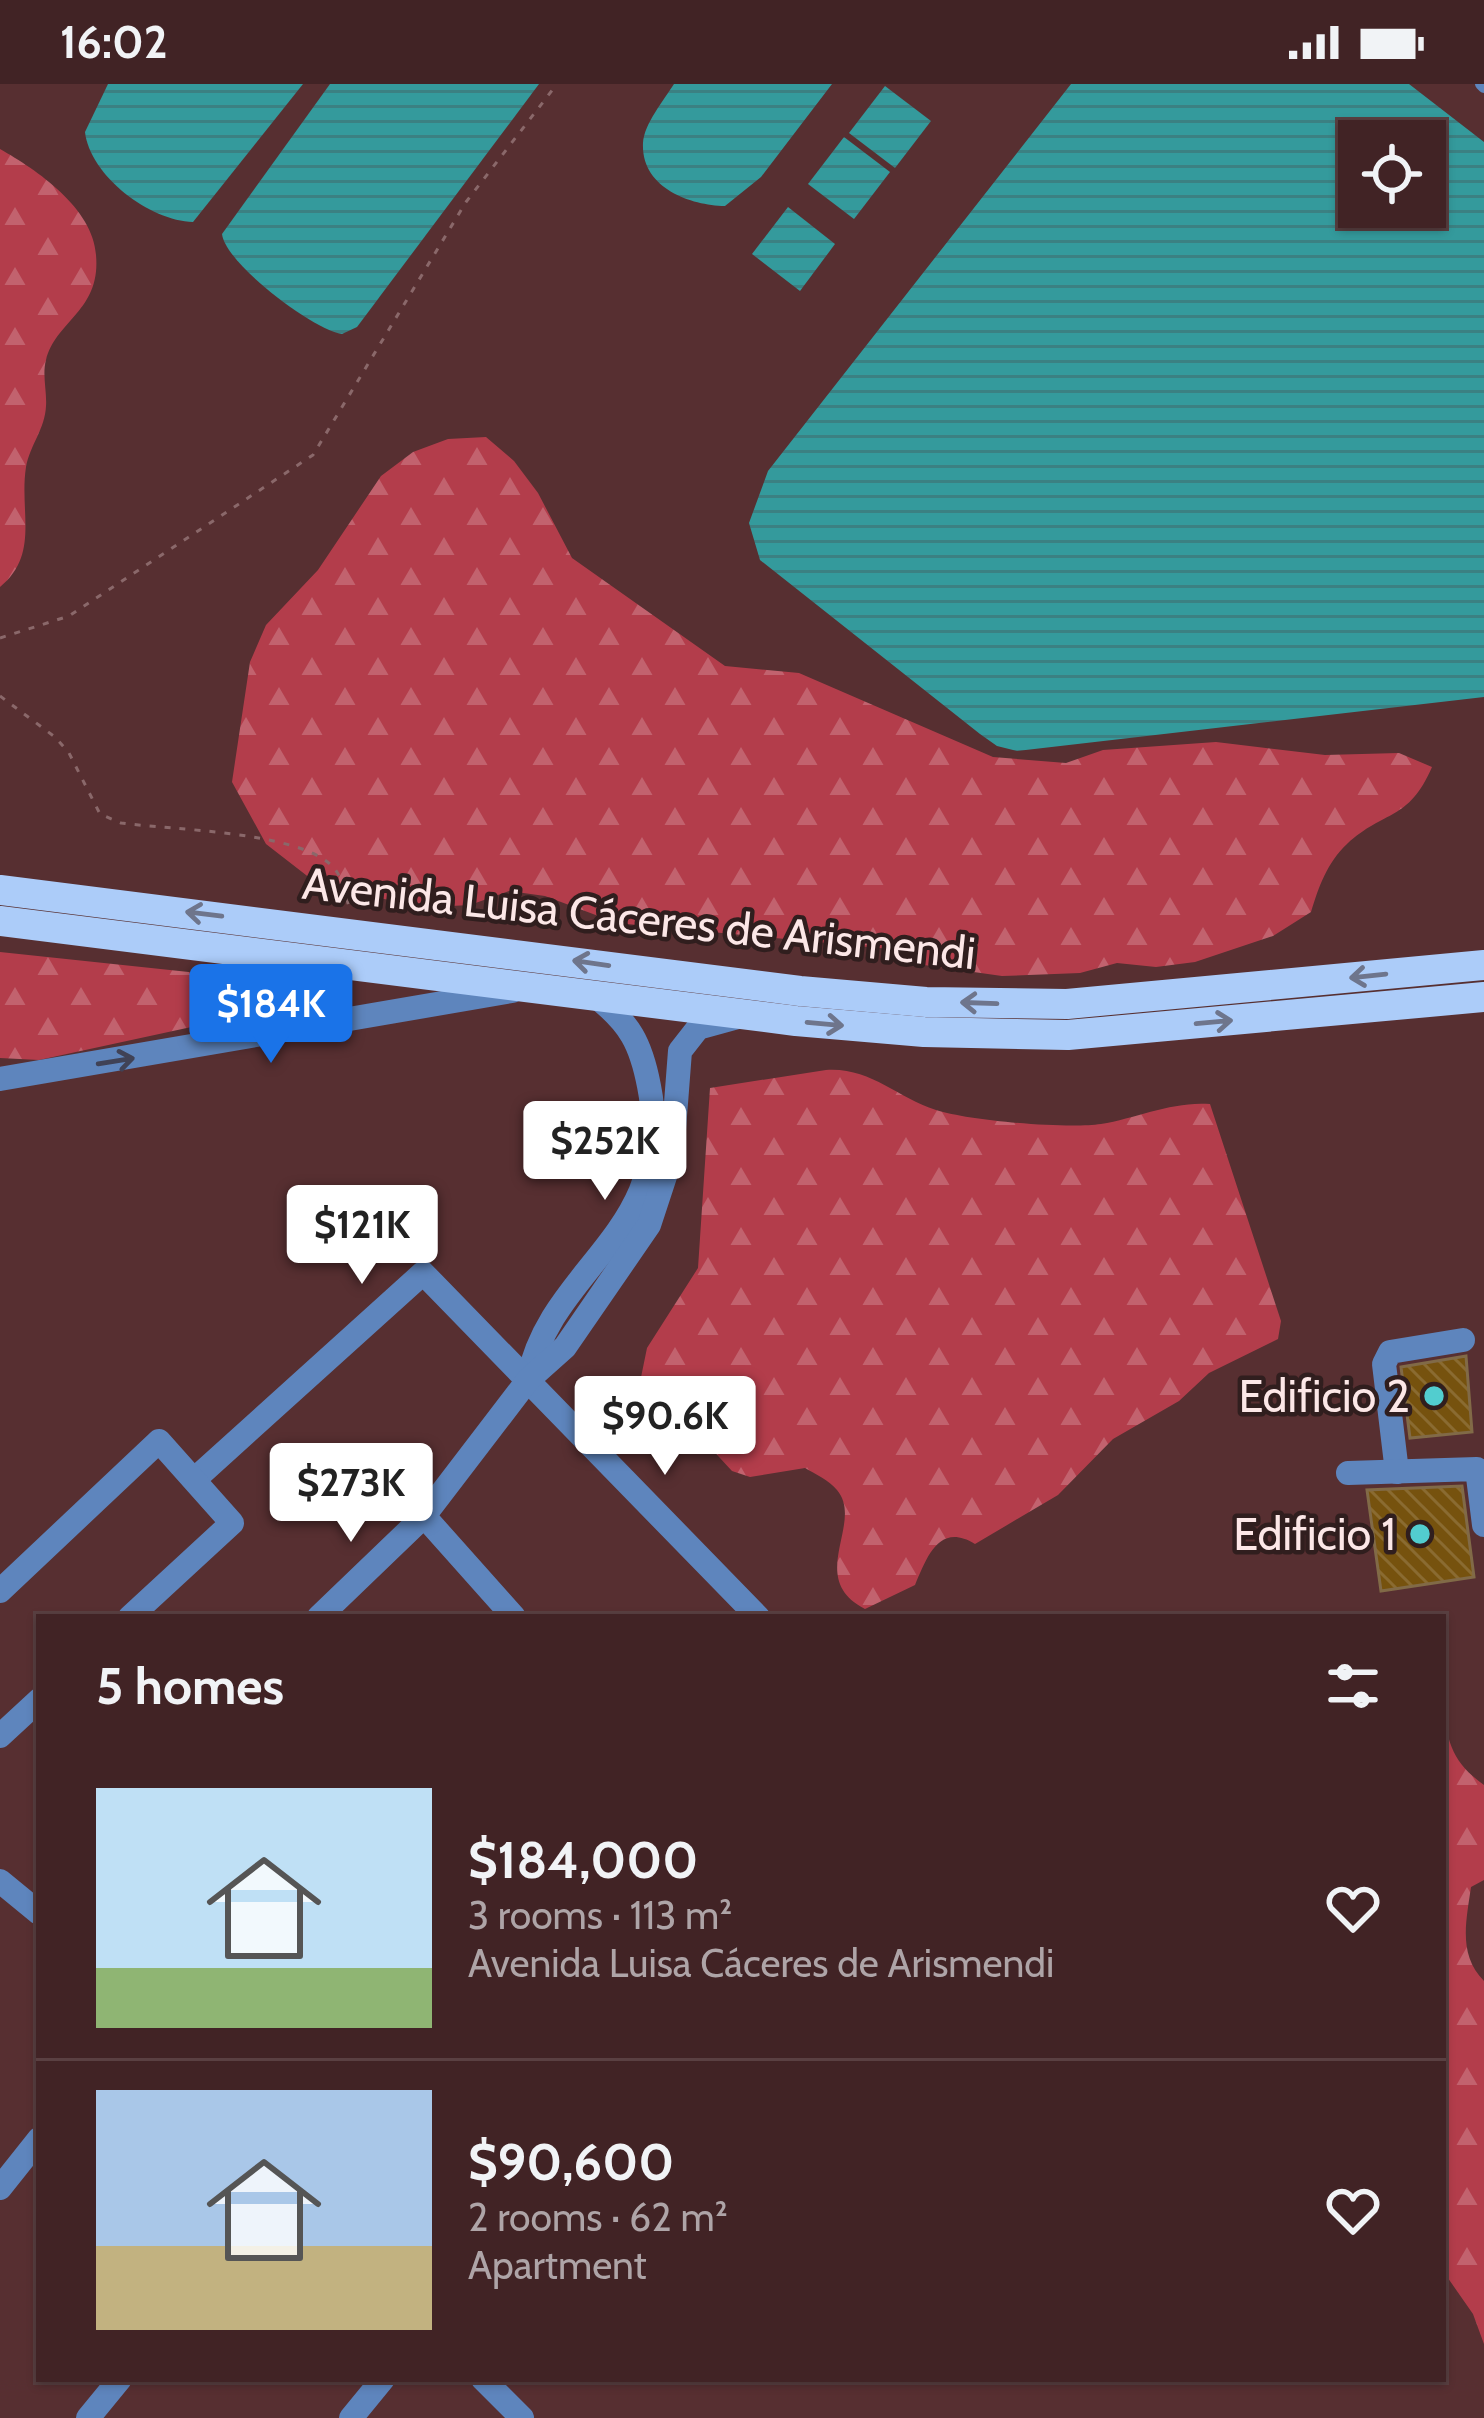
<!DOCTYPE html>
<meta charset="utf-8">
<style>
body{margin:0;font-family:Cabin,sans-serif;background:#482b2d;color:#f1f3f6;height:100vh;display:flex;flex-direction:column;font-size:45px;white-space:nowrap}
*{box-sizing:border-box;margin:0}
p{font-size:39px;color:#aea4a7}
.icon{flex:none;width:66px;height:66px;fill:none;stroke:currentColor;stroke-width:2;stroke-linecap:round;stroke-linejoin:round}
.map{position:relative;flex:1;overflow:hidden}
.panel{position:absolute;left:36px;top:1530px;width:1410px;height:768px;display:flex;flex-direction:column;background:#412325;border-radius:0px;box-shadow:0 3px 9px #0004,0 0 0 3px #5a4042}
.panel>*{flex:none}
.fabs{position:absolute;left:1338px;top:36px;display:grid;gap:24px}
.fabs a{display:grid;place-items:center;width:108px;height:108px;border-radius:0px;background:#412325;box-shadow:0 3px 9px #0004,0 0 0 3px #5a4042;font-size:60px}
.price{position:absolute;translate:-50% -102px;padding:0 27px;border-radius:12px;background:#fff;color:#222;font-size:39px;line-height:78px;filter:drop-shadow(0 3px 6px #0008)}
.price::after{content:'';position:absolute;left:50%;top:72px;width:36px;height:27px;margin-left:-18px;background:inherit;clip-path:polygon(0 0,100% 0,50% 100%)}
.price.active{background:#1a73e8;color:#fff}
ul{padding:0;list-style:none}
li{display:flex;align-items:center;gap:36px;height:300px;padding:0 60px}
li+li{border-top:3px solid #5a4042}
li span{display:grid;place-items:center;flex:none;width:336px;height:240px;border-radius:0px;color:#555}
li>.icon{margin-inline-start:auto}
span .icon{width:144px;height:144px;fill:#fffc;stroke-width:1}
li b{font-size:51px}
h2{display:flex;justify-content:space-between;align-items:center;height:144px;padding:0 60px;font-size:51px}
.status{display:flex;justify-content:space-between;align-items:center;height:84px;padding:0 60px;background:#412325;direction:ltr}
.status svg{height:33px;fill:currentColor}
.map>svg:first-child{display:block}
.forest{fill:url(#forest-firs)}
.water{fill:url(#water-rules);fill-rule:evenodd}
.building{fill:url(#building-back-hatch);stroke:#816a47;stroke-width:3}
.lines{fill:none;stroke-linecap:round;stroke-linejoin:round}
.path{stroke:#8a686a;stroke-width:3;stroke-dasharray:6 9;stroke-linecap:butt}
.lane{stroke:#5e85bd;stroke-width:12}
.street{stroke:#5e85bd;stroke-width:24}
.primary{stroke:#acccf9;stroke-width:30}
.oneway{stroke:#6e758c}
.oneway2{stroke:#404256}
.poi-dot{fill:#52cdcf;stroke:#301e1e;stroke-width:4.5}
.labels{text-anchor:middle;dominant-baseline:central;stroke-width:9;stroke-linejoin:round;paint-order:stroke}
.street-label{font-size:45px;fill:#fce7e7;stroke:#301e1e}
.poi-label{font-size:45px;fill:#fce7e7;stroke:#301e1e;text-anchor:end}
</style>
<div class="status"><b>16:02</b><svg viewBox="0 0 49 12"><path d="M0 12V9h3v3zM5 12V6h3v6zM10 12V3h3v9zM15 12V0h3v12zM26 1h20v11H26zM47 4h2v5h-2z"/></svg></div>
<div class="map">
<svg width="1484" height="2334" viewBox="0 0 1484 2334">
<defs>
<pattern id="forest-firs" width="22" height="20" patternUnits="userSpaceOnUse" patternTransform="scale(3)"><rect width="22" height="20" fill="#b33d4b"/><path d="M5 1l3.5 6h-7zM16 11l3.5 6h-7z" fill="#c2626e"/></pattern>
<pattern id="water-rules" width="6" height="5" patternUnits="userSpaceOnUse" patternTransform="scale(3)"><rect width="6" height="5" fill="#349a9c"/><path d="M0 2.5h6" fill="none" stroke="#3b8082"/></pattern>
<pattern id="building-back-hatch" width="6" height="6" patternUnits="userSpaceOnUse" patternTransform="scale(3)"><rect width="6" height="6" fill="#76520e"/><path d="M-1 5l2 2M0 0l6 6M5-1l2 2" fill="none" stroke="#8a6b31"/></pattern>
</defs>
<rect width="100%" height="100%" fill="#572f31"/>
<g class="forest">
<path d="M0,65c37,21 93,59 96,106 5,56 -40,65 -50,105 -4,15 1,31 0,46 -1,23 -16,39 -20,61 -7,45 14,87 -26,120z"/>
<path d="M486,353l28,24 24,32 34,65 153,108 74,7 194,84 73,6 37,-13 113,-8 109,13 74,-2 33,14c-24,55 -47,42 -85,77 -20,19 -28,42 -36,68l-38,24 -78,26 -39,5 -39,-4 -37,10 -78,3 -78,-11 -34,-16 -273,-26 -72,-27 -36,-5 -39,14 -38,2 -108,-18 -58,-45 -34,-62 18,-120 16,-37 52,-55 63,-94 32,-24 35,-13z"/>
<polygon points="0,868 217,891 236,903 238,922 233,934 39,976 0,974"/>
<path d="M826,986c44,-3 70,27 110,40 34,11 131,19 165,14 36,-6 72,-23 109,-20l71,217 -3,18 -69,34 -30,28 -66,38 -55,56 -83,49c-36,-22 -48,13 -60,41l-50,24c-60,-31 0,-86 -28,-119 -8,-10 -22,-16 -32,-22l-55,9 -18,-6 -25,-27 -49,-21 -14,-13 -6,-18 9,-44 51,-80 12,-180z"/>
<path d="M1443,1620c4,38 9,58 41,81v95l-13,7c-5,35 -13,68 13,94v363l-11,-30 -30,-43z"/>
</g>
<g class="water">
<path d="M108,0h195l-110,138c-43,-1 -103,-46 -108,-90z"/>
<path d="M330,0h209l-182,243 -15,7c-29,-4 -117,-71 -120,-100z"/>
<path d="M674,0h158l-71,93 -36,29c-35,-1 -84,-18 -82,-63 1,-19 21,-43 31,-59z"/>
<path d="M1071,0h338l75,58v555l-467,54 -20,-5 -17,-12 -220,-174 -11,-37 19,-52zM1359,57h66v66h-66z"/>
<polygon points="885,2 931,37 895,84 849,49"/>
<polygon points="844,53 890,88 854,135 808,100"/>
<polygon points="788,123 835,160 800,207 752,170"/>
</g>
<g class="building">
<polygon points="1466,1272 1472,1348 1410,1354 1401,1283"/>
<polygon points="1462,1402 1474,1493 1381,1507 1367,1406"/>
</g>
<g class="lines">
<g class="path">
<polyline points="0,554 69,532 313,371 466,118 557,0"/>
<path d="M0,612l55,41 14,16 31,61 21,9c50,7 174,8 210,42 11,10 14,27 18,42"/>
</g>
<polyline class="lane" points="1481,0 1484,3"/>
<g class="street">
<polyline points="0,995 512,907"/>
<path d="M528,1296c23,-116 150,-147 121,-294 -8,-42 -19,-63 -54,-90"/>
<polyline points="1397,1388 1384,1280 1390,1268 1463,1256"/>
<polyline points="1348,1389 1477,1385 1484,1441"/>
<polyline points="195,1395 423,1189 758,1533"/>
<polyline points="0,1507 159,1357 232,1439 130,1533"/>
<polyline points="319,1533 424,1432"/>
<polyline points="514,1533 424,1432 528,1296 565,1263 649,1141 672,1071 680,967 698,944 738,933"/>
<polyline points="0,1652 39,1616"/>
<polyline points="0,1797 39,1829"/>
<polyline points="0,2104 39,2055"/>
<polyline points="483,2295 522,2334"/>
<polyline points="88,2334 120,2295"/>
<polyline points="351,2334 383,2295"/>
</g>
<g class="primary">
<polyline points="0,806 800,907 926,918 1067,920 1484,881"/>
<polyline points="0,837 796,937 924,948 1068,951 1484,913"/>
</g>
</g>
<defs><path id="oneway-shaft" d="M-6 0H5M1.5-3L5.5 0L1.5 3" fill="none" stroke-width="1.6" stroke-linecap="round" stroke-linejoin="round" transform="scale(3)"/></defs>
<g class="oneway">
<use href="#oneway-shaft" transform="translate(204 830) rotate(-173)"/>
<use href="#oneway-shaft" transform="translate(591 879) rotate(-172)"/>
<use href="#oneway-shaft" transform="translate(1368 892) rotate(174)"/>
<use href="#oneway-shaft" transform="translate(979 919) rotate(-178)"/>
<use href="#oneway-shaft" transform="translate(1214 938) rotate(-5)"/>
<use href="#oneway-shaft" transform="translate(825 940) rotate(5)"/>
</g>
<use class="oneway2" href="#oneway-shaft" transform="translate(116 977) rotate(-9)"/>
<g class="poi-dot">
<circle cx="1434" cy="1312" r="12"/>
<circle cx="1420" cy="1450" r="12"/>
</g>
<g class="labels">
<g class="street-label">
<text transform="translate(639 834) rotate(6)">Avenida Luisa Cáceres de Arismendi</text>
</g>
<g class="poi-label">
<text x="1410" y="1312">Edificio 2</text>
<text x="1396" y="1450">Edificio 1</text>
</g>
</g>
</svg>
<div class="fabs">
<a><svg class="icon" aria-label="locate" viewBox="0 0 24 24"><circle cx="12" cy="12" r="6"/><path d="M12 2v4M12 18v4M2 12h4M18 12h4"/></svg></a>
</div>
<b class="price active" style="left:271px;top:982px">$184K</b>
<b class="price" style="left:605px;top:1119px">$252K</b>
<b class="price" style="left:362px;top:1203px">$121K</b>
<b class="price" style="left:665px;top:1394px">$90.6K</b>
<b class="price" style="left:351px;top:1461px">$273K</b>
<section class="panel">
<h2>5 homes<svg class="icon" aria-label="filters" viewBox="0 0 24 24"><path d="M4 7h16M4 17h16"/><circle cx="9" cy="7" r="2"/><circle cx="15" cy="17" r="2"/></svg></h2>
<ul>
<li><span style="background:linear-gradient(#bfe0f5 75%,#8fb573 0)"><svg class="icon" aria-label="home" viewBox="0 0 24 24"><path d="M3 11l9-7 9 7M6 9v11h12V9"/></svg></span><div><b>$184,000</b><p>3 rooms · 113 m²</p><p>Avenida Luisa Cáceres de Arismendi</p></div><svg class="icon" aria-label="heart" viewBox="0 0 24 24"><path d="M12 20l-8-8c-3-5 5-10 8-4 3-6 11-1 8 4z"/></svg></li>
<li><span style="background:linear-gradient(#a9c7e8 65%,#c2b280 0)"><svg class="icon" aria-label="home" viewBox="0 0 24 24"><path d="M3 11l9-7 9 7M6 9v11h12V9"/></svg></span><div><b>$90,600</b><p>2 rooms · 62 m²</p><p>Apartment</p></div><svg class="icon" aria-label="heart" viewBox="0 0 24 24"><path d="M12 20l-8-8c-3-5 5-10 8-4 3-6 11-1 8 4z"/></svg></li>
</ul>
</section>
</div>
